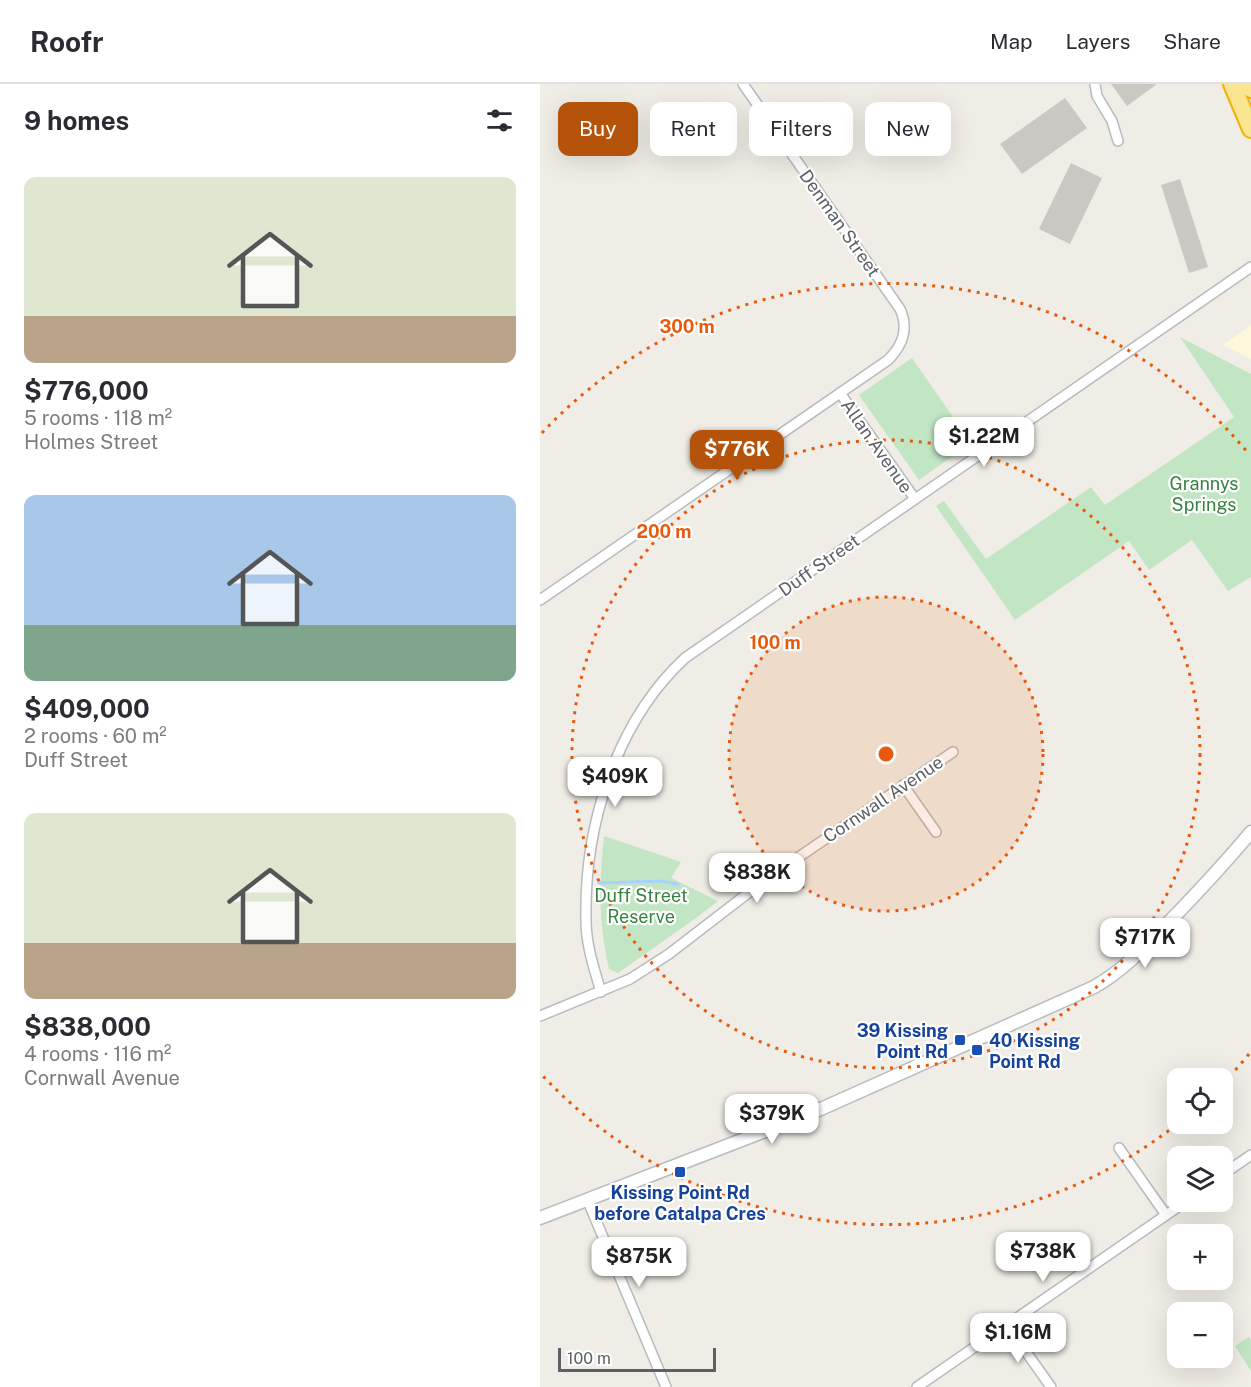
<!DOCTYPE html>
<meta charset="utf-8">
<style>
body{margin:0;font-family:"Public Sans",sans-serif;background:#f7f7f7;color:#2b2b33;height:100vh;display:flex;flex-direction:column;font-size:22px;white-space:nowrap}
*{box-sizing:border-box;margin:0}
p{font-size:20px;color:#7c7c81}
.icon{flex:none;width:33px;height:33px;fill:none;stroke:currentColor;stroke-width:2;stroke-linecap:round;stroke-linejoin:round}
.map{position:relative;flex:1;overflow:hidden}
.sheet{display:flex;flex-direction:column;background:#fff;width:540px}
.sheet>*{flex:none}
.hud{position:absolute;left:18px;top:18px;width:570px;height:54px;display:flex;gap:12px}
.fabs{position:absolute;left:627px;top:984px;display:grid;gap:12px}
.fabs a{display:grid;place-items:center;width:66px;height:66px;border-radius:12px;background:#fff;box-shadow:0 6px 24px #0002;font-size:30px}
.scale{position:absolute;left:18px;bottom:15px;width:158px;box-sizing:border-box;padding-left:6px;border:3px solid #5d6065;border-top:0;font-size:16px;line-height:21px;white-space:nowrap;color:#5d6065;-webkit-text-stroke:4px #fff;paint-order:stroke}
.price{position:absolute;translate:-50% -51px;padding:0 14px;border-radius:12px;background:#fff;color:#222;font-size:20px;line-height:39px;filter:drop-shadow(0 2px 3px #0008)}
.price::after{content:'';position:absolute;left:50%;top:36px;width:18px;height:14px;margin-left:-9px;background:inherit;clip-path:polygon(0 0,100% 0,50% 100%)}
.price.active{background:#b45309;color:#fff}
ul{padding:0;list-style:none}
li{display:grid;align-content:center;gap:12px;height:318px;padding:0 24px}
li span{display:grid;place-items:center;height:186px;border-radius:12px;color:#555}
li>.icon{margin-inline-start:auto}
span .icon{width:108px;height:108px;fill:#fffc;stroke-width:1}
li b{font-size:26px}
h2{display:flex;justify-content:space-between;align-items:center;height:72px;padding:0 24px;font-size:26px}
.tag{padding:0 21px;border-radius:12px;background:#fff;box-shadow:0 6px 24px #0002;font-size:21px;line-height:54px}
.tag.active{background:#b45309;color:#fff}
header{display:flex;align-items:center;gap:36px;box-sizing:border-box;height:84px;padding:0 30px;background:#fff;border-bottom:2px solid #e1e1e2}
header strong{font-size:28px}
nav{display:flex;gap:33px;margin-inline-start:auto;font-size:21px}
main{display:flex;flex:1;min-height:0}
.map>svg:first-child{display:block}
.commercial{fill:#fdf7dc}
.green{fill:#c2e6c4}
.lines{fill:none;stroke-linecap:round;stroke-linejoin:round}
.stream{stroke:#a7d2fd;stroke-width:3}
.building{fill:#cac8c2}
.street-casing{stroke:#b7babe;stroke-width:12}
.secondary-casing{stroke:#b8bbc0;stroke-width:15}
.highway-casing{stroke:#edb306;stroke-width:20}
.street{stroke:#fff;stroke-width:9}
.secondary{stroke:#fff;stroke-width:12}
.highway{stroke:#fae590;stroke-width:16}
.ring{fill:none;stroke:#e8590c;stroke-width:3;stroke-dasharray:3 6}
.transit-dot{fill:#1a4fb4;stroke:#fff;stroke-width:2}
.labels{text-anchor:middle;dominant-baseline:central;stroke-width:4.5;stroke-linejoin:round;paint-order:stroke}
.street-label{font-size:18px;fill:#5d6065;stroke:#fff}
.park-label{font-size:18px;fill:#37823f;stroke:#fff}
.transit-label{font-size:18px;font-weight:bold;fill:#164399;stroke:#fff;text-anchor:end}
.centre{fill:#e8590c;stroke:#fff;stroke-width:3}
.ring-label{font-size:18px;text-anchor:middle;font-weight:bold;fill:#e8590c;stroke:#fff;stroke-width:4.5;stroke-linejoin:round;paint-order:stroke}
</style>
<header>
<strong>Roofr</strong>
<nav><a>Map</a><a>Layers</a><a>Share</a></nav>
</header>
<main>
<section class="sheet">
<h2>9 homes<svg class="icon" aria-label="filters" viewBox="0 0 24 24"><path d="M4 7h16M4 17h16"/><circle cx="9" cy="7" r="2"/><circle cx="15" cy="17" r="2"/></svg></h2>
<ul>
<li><span style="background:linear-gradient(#dfe7d0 75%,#b9a48a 0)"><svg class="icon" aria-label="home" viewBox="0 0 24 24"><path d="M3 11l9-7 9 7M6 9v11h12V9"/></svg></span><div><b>$776,000</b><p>5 rooms · 118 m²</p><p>Holmes Street</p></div></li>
<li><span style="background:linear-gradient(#a9c7e8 70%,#7fa58c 0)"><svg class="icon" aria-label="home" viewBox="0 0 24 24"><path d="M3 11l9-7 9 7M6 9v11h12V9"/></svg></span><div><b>$409,000</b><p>2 rooms · 60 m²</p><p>Duff Street</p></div></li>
<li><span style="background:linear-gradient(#dfe7d0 70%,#b9a48a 0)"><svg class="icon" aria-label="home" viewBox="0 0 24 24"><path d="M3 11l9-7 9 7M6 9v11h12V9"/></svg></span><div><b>$838,000</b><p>4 rooms · 116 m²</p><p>Cornwall Avenue</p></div></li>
</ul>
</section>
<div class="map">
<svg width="711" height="1303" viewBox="0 0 711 1303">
<rect width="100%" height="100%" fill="#efede5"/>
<polygon class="commercial" points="711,241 711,275 683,261"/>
<g class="green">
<polygon points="640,253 711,290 711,493 688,507 652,456 609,486 589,457 475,536 396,422 404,417 446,475 551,403 565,421 694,333"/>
<polygon points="372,274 431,359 379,396 319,311"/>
<path d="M64,752l77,26 -10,16 47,23 -22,17 -78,55 -9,-4c-11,-50 -10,-84 -5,-133z"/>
<polygon points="98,1155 114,1189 98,1196 82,1162"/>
<polygon points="709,1253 711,1256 711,1287 695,1262"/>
</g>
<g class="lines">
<polyline class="stream" points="59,799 120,797 138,800"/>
</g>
<g class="building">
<polygon points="571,0 617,0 587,22"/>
<polygon points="525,14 547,44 482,90 460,60"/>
<polygon points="531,79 562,94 530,160 499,145"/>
<polygon points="640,95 668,183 649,189 621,101"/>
</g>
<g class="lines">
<defs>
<g id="street">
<polyline points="555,0 557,12 572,37 578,57"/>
<polyline points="300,309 375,415"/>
<path d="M0,516l348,-240c15,-15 21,-31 12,-51l-157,-225"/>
<polyline points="363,701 396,748"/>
<path d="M61,908c-7,-24 -15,-47 -15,-72 -2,-93 29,-197 99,-262l566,-391"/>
<polyline points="0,932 90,895 129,870 225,796 413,668"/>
<polyline points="579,1064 626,1131"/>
<polyline points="682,1091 711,1071"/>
<polyline points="47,1115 126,1303"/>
<polyline points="467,1241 511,1303"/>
<polyline points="377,1303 645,1118"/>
</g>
<path id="secondary" d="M0,1134l274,-106 280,-125c30,-17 52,-41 76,-66 28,-29 55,-58 81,-89"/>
<g id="highway">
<polyline points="692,0 711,45"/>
<polyline points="709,0 711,5"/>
</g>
</defs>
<use href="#street" class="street-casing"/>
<use href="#secondary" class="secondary-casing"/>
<use href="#highway" class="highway-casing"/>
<use href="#street" class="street"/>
<use href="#secondary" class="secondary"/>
<use href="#highway" class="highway"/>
</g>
<circle cx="346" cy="670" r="157" fill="#e8590c" fill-opacity=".12"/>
<g class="ring">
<circle cx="346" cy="670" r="157"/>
<circle cx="346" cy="670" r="314"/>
<path d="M709 970A471 471 0 0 1 685 997M636 1041A471 471 0 0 1 2 991M2 349A471 471 0 0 1 709 370"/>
</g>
<g class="transit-dot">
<rect x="414" y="950" width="12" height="12" rx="3"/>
<rect x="431" y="960" width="12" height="12" rx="3"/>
<rect x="134" y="1082" width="12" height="12" rx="3"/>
</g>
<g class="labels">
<g class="street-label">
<text transform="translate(300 139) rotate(55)">Denman Street</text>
<text transform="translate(337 362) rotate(55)">Allan Avenue</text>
<text transform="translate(279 481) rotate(-35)">Duff Street</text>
<text transform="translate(343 715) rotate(-34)">Cornwall Avenue</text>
</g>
<g class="park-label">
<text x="664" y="399">Grannys<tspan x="664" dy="21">Springs</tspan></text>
<text x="101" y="811">Duff Street<tspan x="101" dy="21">Reserve</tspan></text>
</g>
<g class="transit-label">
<text x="408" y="946">39 Kissing<tspan x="408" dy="21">Point Rd</tspan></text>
<text x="449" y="956" text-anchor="start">40 Kissing<tspan x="449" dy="21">Point Rd</tspan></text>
<text x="140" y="1108" text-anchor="middle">Kissing Point Rd<tspan x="140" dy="21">before Catalpa Cres</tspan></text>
</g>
</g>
<circle cx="346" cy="670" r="9" class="centre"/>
<g class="ring-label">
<text x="147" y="249">300 m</text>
<text x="124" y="454">200 m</text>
<text x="235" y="565">100 m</text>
</g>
</svg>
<div class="fabs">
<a><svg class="icon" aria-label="locate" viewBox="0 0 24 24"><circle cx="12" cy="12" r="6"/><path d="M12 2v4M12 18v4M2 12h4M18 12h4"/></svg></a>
<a><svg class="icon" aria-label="layers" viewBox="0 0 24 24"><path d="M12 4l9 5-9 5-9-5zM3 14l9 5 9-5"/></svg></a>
<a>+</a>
<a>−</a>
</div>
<div class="scale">100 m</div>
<b class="price" style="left:444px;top:384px">$1.22M</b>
<b class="price active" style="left:197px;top:397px">$776K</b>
<b class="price" style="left:75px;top:724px">$409K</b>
<b class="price" style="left:217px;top:820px">$838K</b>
<b class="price" style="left:605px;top:885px">$717K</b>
<b class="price" style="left:232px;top:1061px">$379K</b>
<b class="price" style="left:503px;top:1199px">$738K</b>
<b class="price" style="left:99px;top:1204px">$875K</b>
<b class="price" style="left:478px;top:1280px">$1.16M</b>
<div class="hud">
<a class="tag active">Buy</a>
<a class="tag">Rent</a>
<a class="tag">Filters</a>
<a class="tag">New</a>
</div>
</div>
</main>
